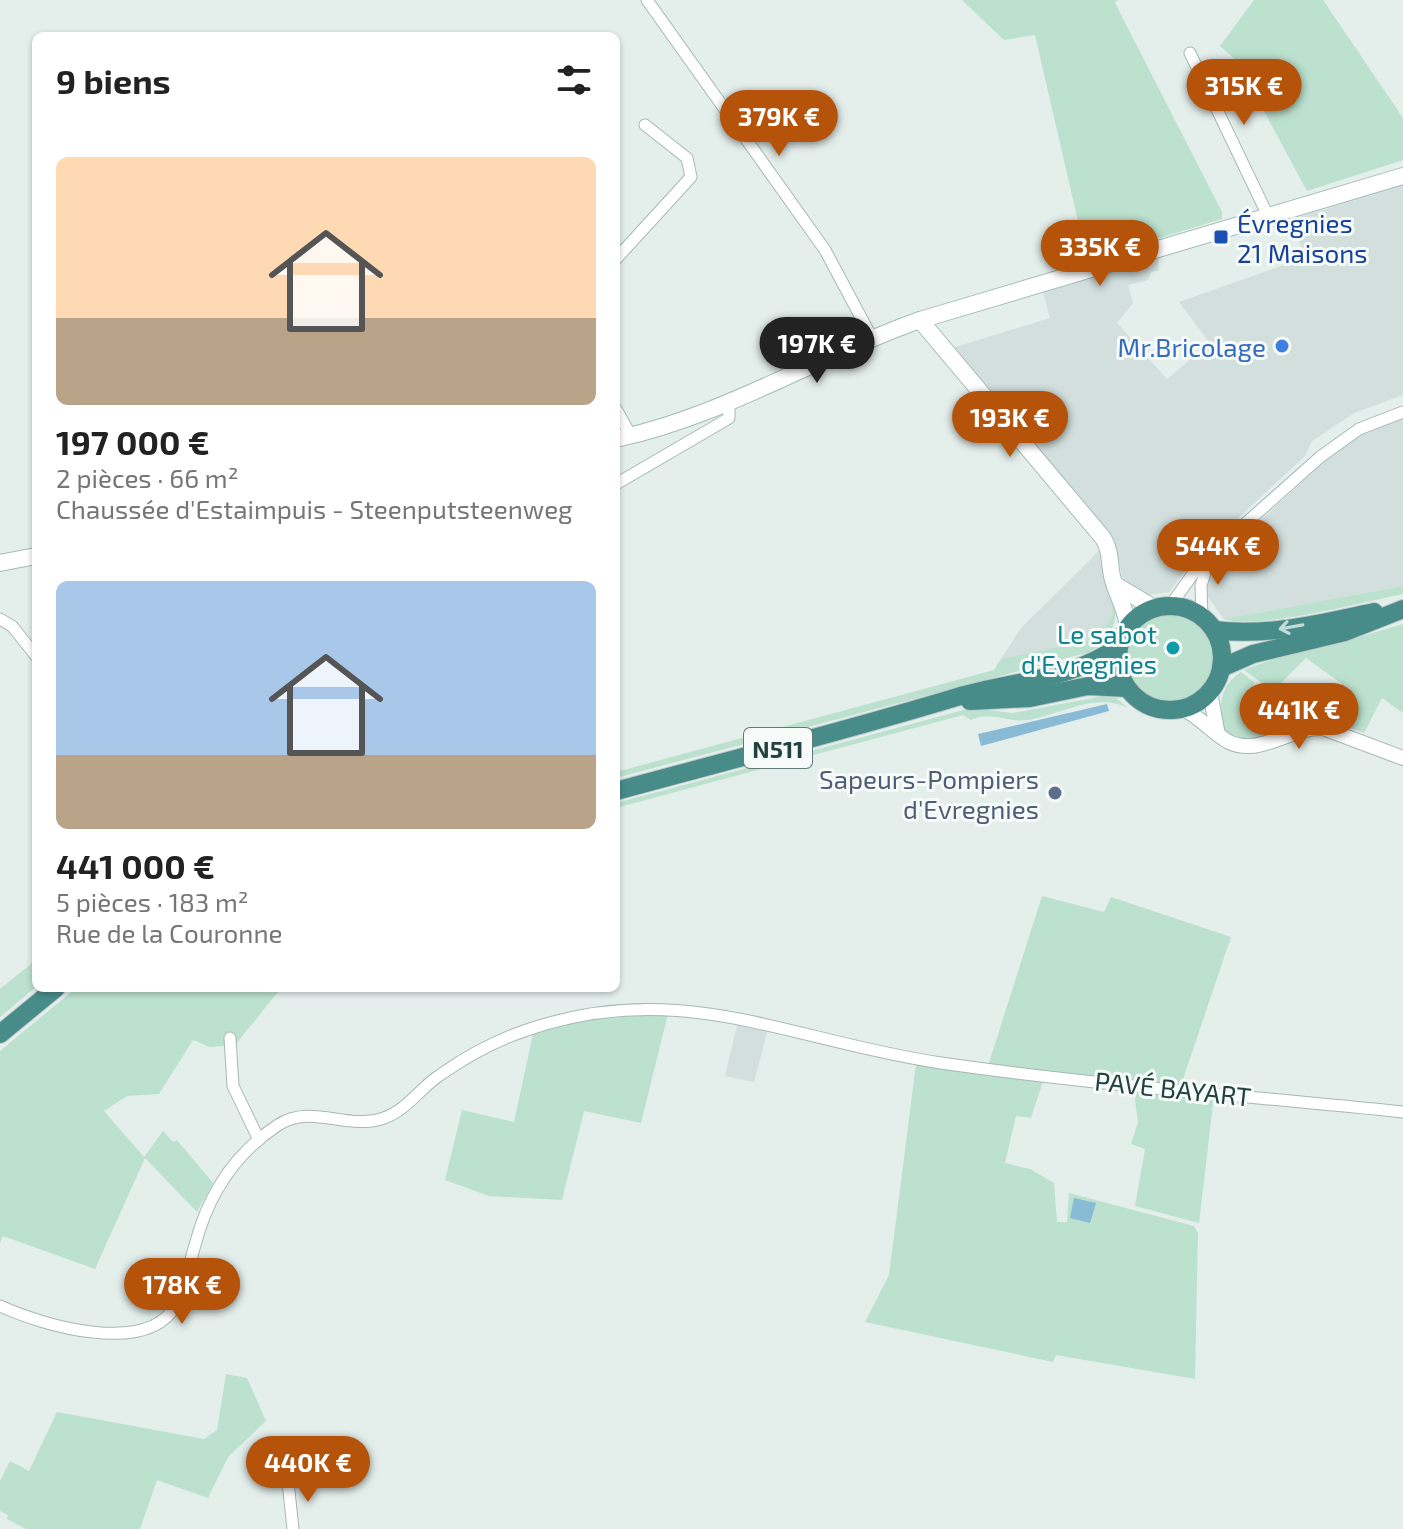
<!DOCTYPE html>
<html lang="fr">
<meta charset="utf-8">
<style>
body{margin:0;font-family:"Exo 2",sans-serif;background:#f6f6f6;color:#222;height:100vh;display:flex;flex-direction:column;font-size:30px;white-space:nowrap}
*{box-sizing:border-box;margin:0}
p{font-size:26px;color:#767676}
.icon{flex:none;width:44px;height:44px;fill:none;stroke:currentColor;stroke-width:2;stroke-linecap:round;stroke-linejoin:round}
.map{position:relative;flex:1;overflow:hidden}
.panel{position:absolute;left:32px;top:32px;width:588px;height:960px;display:flex;flex-direction:column;background:#fff;border-radius:12px;box-shadow:0 2px 6px #0004}
.panel>*{flex:none}
.price{position:absolute;translate:-50% -68px;padding:0 18px;border-radius:28px;background:#b45309;color:#fff;font-size:26px;line-height:52px;filter:drop-shadow(0 2px 4px #0008)}
.price::after{content:'';position:absolute;left:50%;top:48px;width:24px;height:18px;margin-left:-12px;background:inherit;clip-path:polygon(0 0,100% 0,50% 100%)}
.price.active{background:#222;color:#fff}
ul{padding:0;list-style:none}
li{display:grid;align-content:center;gap:16px;height:424px;padding:0 24px}
li span{display:grid;place-items:center;height:248px;border-radius:12px;color:#555}
li>.icon{margin-inline-start:auto}
span .icon{width:144px;height:144px;fill:#fffc;stroke-width:1}
li b{font-size:34px}
h2{display:flex;justify-content:space-between;align-items:center;height:96px;padding:0 24px;font-size:34px}
.map>svg:first-child{display:block}
.built{fill:#d2dfdc}
.green{fill:#bce1ce}
.water{fill:#89bbd7}
.lines{fill:none;stroke-linecap:round;stroke-linejoin:round}
.minor-casing{stroke:#a6b8b5;stroke-width:13}
.tertiary-casing{stroke:#a6b8b5;stroke-width:16}
.secondary-casing{stroke:#a2bcb8;stroke-width:18}
.trunk-casing{stroke:#c1caca;stroke-width:20}
.minor{stroke:#fff;stroke-width:11}
.tertiary{stroke:#fff;stroke-width:14}
.secondary{stroke:#fff;stroke-width:16}
.trunk{stroke:#488c8a;stroke-width:18}
.oneway{stroke:#c2dad8}
.transit-dot{fill:#1a4fb4;stroke:#f6fbf9;stroke-width:3}
.shop-dot{fill:#3f7fe0;stroke:#f6fbf9;stroke-width:3}
.culture-dot{fill:#0f9aa8;stroke:#f6fbf9;stroke-width:3}
.service-dot{fill:#5c6f8a;stroke:#f6fbf9;stroke-width:3}
.labels{text-anchor:middle;dominant-baseline:central;stroke-width:6;stroke-linejoin:round;paint-order:stroke}
.shield{fill:#f6fbf9;stroke:#627a78;stroke-width:2}
.shield-label{font-size:24px;font-weight:bold;fill:#224240}
.transit-label{font-size:26px;fill:#164399;stroke:#f6fbf9;text-anchor:start}
.shop-label{font-size:26px;fill:#366cbe;stroke:#f6fbf9;text-anchor:end}
.culture-label{font-size:26px;fill:#0d838f;stroke:#f6fbf9;text-anchor:end}
.service-label{font-size:26px;fill:#4e5e75;stroke:#f6fbf9;text-anchor:end}
.street-label{font-size:26px;fill:#224240;stroke:#f6fbf9}
</style>
<div class="map">
<svg width="1403" height="1529" viewBox="0 0 1403 1529">
<rect width="100%" height="100%" fill="#e4efec"/>
<g class="built">
<polygon points="1403,186 1403,395 1354,413 1312,441 1305,456 1196,557 1169,592 1146,595 1130,588 1123,579 1114,541 949,349 1050,318 1043,292 1158,257 1159,270 1151,272 1148,280 1128,285 1133,303 1117,323 1167,379 1210,343 1179,302 1304,258 1293,219"/>
<polygon points="1403,417 1403,586 1224,619 1205,593 1211,569 1221,557 1337,450 1357,436"/>
<polygon points="1103,547 1113,591 1112,615 1100,638 1001,659 1021,628"/>
<polygon points="738,1021 768,1029 754,1082 725,1076"/>
</g>
<g class="green">
<polygon points="962,0 1118,0 1115,3 1222,212 1222,219 1087,260 1035,35 1004,40"/>
<polygon points="1254,0 1323,0 1403,118 1403,160 1307,191 1237,61 1220,46"/>
<path d="M1403,586v8c-40,8 -144,36 -179,25z"/>
<path d="M1113,591c7,27 1,46 -23,61l-474,126v-6l378,-102 7,-11 99,-21 12,-23z"/>
<circle cx="1171" cy="658" r="44"/>
<polygon points="1403,624 1403,713 1382,698 1364,733 1317,715 1342,684 1306,658 1273,691 1244,670 1287,654 1322,648"/>
<path d="M1241,672l14,11 -4,7 33,20 3,10c-9,24 -47,23 -64,9 -5,-22 -3,-44 18,-57z"/>
<path d="M1103,696l13,2 11,9c-35,-14 -64,7 -99,13 -19,3 -39,-10 -57,0l-8,-5 -347,93v-5l355,-95 42,5z"/>
<polygon points="1042,896 1104,912 1111,897 1231,937 1181,1085 988,1066"/>
<polygon points="36,960 36,987 0,1017 0,989"/>
<polygon points="76,988 281,988 235,1045 210,1047 193,1040 159,1094 127,1096 104,1111 144,1157 163,1131 173,1142 177,1140 213,1183 197,1212 145,1158 95,1269 3,1236 0,1243 0,1051"/>
<polygon points="669,1010 641,1123 584,1111 562,1200 489,1196 445,1180 462,1110 514,1122 533,1034 579,1020"/>
<polygon points="916,1064 1044,1078 1031,1118 1016,1116 1005,1163 1030,1169 1054,1183 1057,1222 1067,1222 1069,1193 1194,1226 1198,1233 1195,1379 1056,1355 1053,1362 865,1322 889,1275"/>
<polygon points="1138,1088 1214,1096 1199,1223 1135,1206 1145,1149 1131,1144 1138,1122 1135,1100"/>
<polygon points="226,1374 247,1378 266,1421 228,1457 208,1498 157,1480 140,1529 26,1529 7,1519 8,1515 0,1511 0,1481 10,1461 29,1471 57,1412 204,1439 217,1430"/>
</g>
<g class="water">
<polygon points="1107,704 1109,711 981,746 978,734"/>
<polygon points="1074,1198 1096,1203 1090,1223 1070,1218"/>
</g>
<g class="lines">
<defs>
<g id="minor">
<polyline points="647,0 825,250 872,338"/>
<polyline points="1190,53 1268,216"/>
<polyline points="616,259 691,177 687,158 645,125"/>
<polyline points="616,409 631,436"/>
<polyline points="616,484 719,424 729,418 729,404"/>
<polyline points="1170,606 1200,564 1320,457 1359,429 1403,412"/>
<polyline points="1202,617 1201,585 1210,558"/>
<polyline points="0,619 12,626 36,656"/>
<polyline points="230,1038 233,1086 259,1140"/>
<path d="M0,1306c42,19 147,51 176,-1 10,-18 13,-41 19,-60 13,-50 39,-91 83,-120 34,-22 69,6 106,-7 23,-8 36,-30 56,-43 24,-17 55,-34 84,-44 155,-55 266,10 417,32 153,22 308,33 462,49"/>
<polyline points="288,1482 293,1529"/>
</g>
<g id="tertiary">
<polyline points="1210,692 1217,730"/>
<path d="M1182,708c18,9 31,25 47,34 31,15 63,-16 94,-14l80,30"/>
</g>
<g id="secondary">
<path d="M920,320l183,218c8,13 6,24 9,38 4,18 14,32 16,51"/>
<path d="M616,439c108,-23 201,-83 304,-119l483,-144"/>
<polyline points="0,563 36,556"/>
<polyline points="1117,586 1154,608"/>
</g>
<g id="trunk">
<circle cx="1170" cy="658" r="52"/>
<path d="M1214,630c53,7 108,-7 160,-18"/>
<polyline points="1221,668 1253,654 1345,632 1403,609"/>
<polyline points="970,701 1030,698 1088,686 1127,688"/>
<path d="M616,791c114,-31 229,-60 341,-94 54,-16 117,-17 162,-51"/>
<polyline points="0,1034 56,988"/>
</g>
</defs>
<use href="#minor" class="minor-casing"/>
<use href="#tertiary" class="tertiary-casing"/>
<use href="#secondary" class="secondary-casing"/>
<use href="#trunk" class="trunk-casing"/>
<use href="#minor" class="minor"/>
<use href="#tertiary" class="tertiary"/>
<use href="#secondary" class="secondary"/>
<use href="#trunk" class="trunk"/>
</g>
<defs><path id="oneway-shaft" d="M-6 0H5M1.5-3L5.5 0L1.5 3" fill="none" stroke-width="1.6" stroke-linecap="round" stroke-linejoin="round" transform="scale(2)"/></defs>
<use class="oneway" href="#oneway-shaft" transform="translate(1291 627) rotate(170)"/>
<rect class="transit-dot" x="1213" y="229" width="16" height="16" rx="4"/>
<circle class="shop-dot" cx="1282" cy="346" r="8"/>
<circle class="culture-dot" cx="1173" cy="648" r="8"/>
<circle class="service-dot" cx="1055" cy="793" r="8"/>
<g class="labels">
<rect class="shield" x="744" y="728" width="68" height="40" rx="6"/>
<g class="shield-label">
<text x="778" y="748">N511</text>
</g>
<g class="transit-label">
<text x="1237" y="222">Évregnies<tspan x="1237" dy="30">21 Maisons</tspan></text>
</g>
<g class="shop-label">
<text x="1266" y="346">Mr.Bricolage</text>
</g>
<g class="culture-label">
<text x="1157" y="633">Le sabot<tspan x="1157" dy="30">d'Evregnies</tspan></text>
</g>
<g class="service-label">
<text x="1039" y="778">Sapeurs-Pompiers<tspan x="1039" dy="30">d'Evregnies</tspan></text>
</g>
<g class="street-label">
<text transform="translate(1173 1088) rotate(6)">PAVÉ BAYART</text>
</g>
</g>
</svg>
<b class="price" style="left:1244px;top:127px">315K €</b>
<b class="price" style="left:779px;top:158px">379K €</b>
<b class="price" style="left:1100px;top:288px">335K €</b>
<b class="price active" style="left:817px;top:385px">197K €</b>
<b class="price" style="left:1010px;top:459px">193K €</b>
<b class="price" style="left:1218px;top:587px">544K €</b>
<b class="price" style="left:1299px;top:751px">441K €</b>
<b class="price" style="left:182px;top:1326px">178K €</b>
<b class="price" style="left:308px;top:1504px">440K €</b>
<section class="panel">
<h2>9 biens<svg class="icon" aria-label="filters" viewBox="0 0 24 24"><path d="M4 7h16M4 17h16"/><circle cx="9" cy="7" r="2"/><circle cx="15" cy="17" r="2"/></svg></h2>
<ul>
<li><span style="background:linear-gradient(#ffd9b3 65%,#b9a48a 0)"><svg class="icon" aria-label="home" viewBox="0 0 24 24"><path d="M3 11l9-7 9 7M6 9v11h12V9"/></svg></span><div><b>197 000 €</b><p>2 pièces · 66 m²</p><p>Chaussée d'Estaimpuis - Steenputsteenweg</p></div></li>
<li><span style="background:linear-gradient(#a9c7e8 70%,#b9a48a 0)"><svg class="icon" aria-label="home" viewBox="0 0 24 24"><path d="M3 11l9-7 9 7M6 9v11h12V9"/></svg></span><div><b>441 000 €</b><p>5 pièces · 183 m²</p><p>Rue de la Couronne</p></div></li>
</ul>
</section>
</div>
